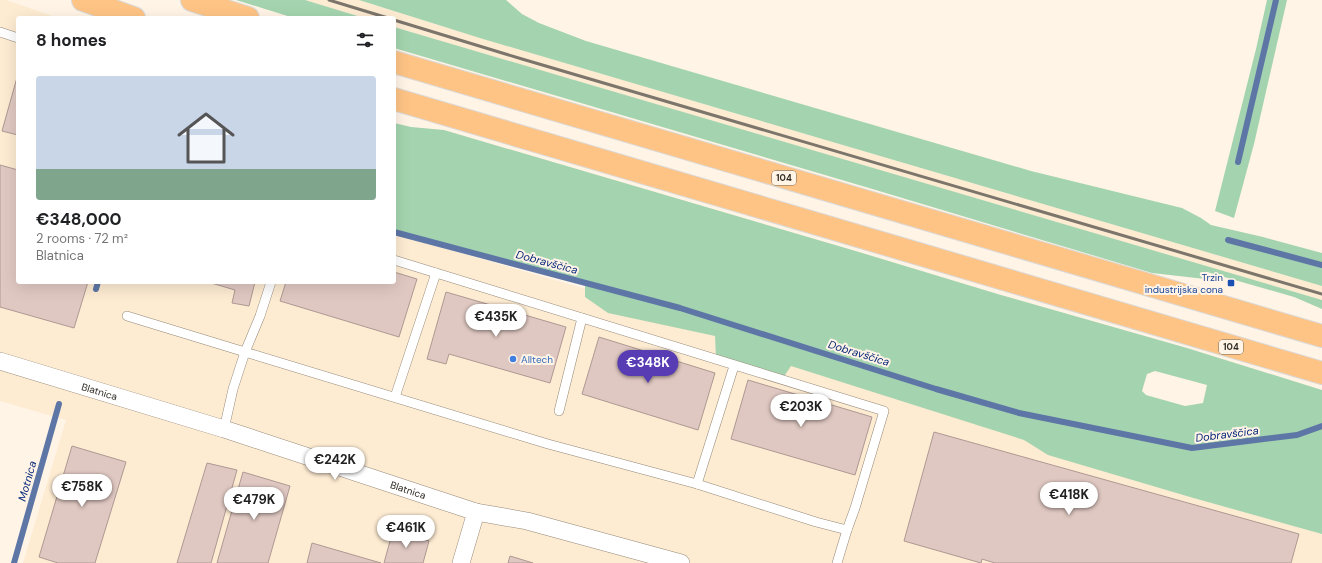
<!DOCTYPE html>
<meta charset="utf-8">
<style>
body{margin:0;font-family:"DM Sans",sans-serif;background:#f6f6f6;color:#202124;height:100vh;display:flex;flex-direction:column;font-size:15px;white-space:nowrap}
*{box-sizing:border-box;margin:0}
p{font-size:13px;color:#757577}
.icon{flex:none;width:22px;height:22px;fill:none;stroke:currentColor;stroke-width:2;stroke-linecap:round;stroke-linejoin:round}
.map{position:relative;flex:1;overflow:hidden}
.panel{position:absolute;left:16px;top:16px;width:380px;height:268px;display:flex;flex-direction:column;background:#fff;border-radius:4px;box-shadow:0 4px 16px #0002}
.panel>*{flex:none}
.price{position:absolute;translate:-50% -34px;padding:0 9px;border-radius:14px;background:#fff;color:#222;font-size:13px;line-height:26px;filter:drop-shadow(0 1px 2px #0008)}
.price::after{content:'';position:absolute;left:50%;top:24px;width:12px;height:9px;margin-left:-6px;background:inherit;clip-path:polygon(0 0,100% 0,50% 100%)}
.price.on{background:#573cb4;color:#fff}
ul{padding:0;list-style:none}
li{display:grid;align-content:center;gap:8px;height:212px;padding:0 20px}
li+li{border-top:1px solid #e0e0e0}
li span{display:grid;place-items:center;height:124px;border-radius:4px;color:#555}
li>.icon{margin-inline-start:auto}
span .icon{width:72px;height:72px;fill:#fffc;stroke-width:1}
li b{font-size:17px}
h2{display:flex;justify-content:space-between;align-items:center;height:48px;padding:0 20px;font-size:17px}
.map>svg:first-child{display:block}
.built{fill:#fdebd2}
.green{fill:#a4d4af;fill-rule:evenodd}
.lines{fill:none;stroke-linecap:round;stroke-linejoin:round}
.stream{stroke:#5e76a5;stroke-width:6}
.building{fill:#e0c8c2;stroke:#ae9892}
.service-casing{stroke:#958978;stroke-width:10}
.minor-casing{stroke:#958978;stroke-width:18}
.primary-casing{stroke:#dad9d8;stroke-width:24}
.service{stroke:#fff;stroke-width:9}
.minor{stroke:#fff;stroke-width:17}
.primary{stroke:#fec485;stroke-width:22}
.rail{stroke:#7c756b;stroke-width:3}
.transit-dot{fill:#1a4fb4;stroke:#fff4e6;stroke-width:1.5}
.shop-dot{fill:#3f7fe0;stroke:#fff4e6;stroke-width:1.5}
.labels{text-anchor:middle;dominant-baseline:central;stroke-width:4;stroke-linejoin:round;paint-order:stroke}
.shield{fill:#fff4e6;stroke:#6f685f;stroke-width:1}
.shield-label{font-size:9px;font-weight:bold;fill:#312c25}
.transit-label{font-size:10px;fill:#164399;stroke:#fff4e6;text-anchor:end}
.shop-label{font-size:10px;fill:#366cbe;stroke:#fff4e6;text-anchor:start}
.street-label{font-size:10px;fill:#312c25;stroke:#fff4e6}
.water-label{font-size:11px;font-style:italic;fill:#07287a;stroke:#fff4e6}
</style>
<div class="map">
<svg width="1322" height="563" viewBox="0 0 1322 563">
<rect width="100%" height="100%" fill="#fff4e6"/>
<g class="built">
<polygon points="0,0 6,0 58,18 18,18 18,282 394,282 394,234 1019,413 1322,523 1322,563 23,563 66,420 0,401"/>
<polygon points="305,0 359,0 483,39 1322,286 1322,300 394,27 394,18 364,18"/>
</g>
<g class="green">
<polygon points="236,0 305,0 364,18 294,18"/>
<polygon points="359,0 506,0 522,14 539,23 586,41 1031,171 1182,208 1201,218 1211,225 1263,237 1322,253 1322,286 483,39"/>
<polygon points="1267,0 1287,0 1254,144 1234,218 1215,211 1256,49"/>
<polygon points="394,27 1322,300 1322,309 1294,297 1207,272 1205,279 1152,273 869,188 394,48"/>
<path d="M394,123l17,4 33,3 415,122 142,43 186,53 135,42v144l-132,-37 -142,-42 -24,-15 -233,-74 -8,12 -67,-20 -1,-22 -107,-23 -23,-16v-13l-191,-53zM1155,371l52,14 -4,18 -18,3 -39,-11 -4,-4 5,-17z"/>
</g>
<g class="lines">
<g class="stream">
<polyline points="1238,162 1276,0"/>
<polyline points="394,232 680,308 936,389 1019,413 1192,448 1297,435 1322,426"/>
<polyline points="1228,240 1322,265"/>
<polyline points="96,289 98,282"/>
<polyline points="14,563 59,404"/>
</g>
</g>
<g class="building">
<polygon points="18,74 18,135 2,131"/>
<polygon points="0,165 18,170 18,282 88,282 74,328 0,307"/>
<polygon points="394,272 417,279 399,337 280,301 286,282 394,282"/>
<polygon points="208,282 255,282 249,306 232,303 235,290"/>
<polygon points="446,292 566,327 550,383 449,354 446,364 427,359"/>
<polygon points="599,337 715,373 698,430 582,394"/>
<polygon points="748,380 872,417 855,475 731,439"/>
<polygon points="934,432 1299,534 1291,563 995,563 982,559 981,563 904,541"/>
<polygon points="72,446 126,462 95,563 58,563 39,557"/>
<polygon points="207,463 237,470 211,563 177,563"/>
<polygon points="243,472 290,486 268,563 217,563"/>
<polygon points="393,530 429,541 423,563 384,563"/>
<polygon points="312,543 381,563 307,563"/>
<polygon points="510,556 533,563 508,563"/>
</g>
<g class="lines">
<defs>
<g id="service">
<polyline points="0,32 18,38"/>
<polyline points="394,260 884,411 855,508 847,530"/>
<polyline points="127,316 245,352 260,316 271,282"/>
<polyline points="395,397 436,273"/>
<polyline points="559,411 582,318"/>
<polyline points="224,429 233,389 245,352 548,444 697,484 816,522 847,530 837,563"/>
<polyline points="697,484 734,366"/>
</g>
<g id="minor">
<path id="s1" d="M0,361l224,68 252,83 51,9 154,42"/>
<polyline points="461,563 476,512"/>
</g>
<g id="primary">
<polyline points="83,0 134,18"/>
<polyline points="192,0 248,18"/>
<polyline points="394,62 1322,336"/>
<polyline points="394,99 1322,373"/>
</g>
</defs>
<use href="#service" class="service-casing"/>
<use href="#minor" class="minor-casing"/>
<use href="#primary" class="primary-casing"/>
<use href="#service" class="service"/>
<use href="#minor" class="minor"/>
<use href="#primary" class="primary"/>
<g class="rail">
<polyline points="329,0 388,18"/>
<polyline points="394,20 522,59 1322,294"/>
</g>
</g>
<rect class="transit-dot" x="1227" y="279" width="8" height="8" rx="2"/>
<circle class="shop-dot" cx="513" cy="359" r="4"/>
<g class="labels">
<g class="shield">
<rect x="772" y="171" width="24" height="14" rx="3"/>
<rect x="1219" y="340" width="24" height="14" rx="3"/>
</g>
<g class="shield-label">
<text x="784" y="178">104</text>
<text x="1231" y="347">104</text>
</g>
<g class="transit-label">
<text x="1223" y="277">Trzin<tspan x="1223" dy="12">industrijska cona</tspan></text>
</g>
<g class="shop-label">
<text x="521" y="359">Alltech</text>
</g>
<g class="street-label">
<text stroke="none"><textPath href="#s1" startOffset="104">Blatnica</textPath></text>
<text stroke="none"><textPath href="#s1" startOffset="428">Blatnica</textPath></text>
</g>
<g class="water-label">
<text transform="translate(547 262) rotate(15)">Dobravščica</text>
<text transform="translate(859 353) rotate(17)">Dobravščica</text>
<text transform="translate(1227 434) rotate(-7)">Dobravščica</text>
<text transform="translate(27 481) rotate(-74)">Motnica</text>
</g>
</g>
</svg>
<b class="price" style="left:496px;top:338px">€435K</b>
<b class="price on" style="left:648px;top:384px">€348K</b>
<b class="price" style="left:801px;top:428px">€203K</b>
<b class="price" style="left:335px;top:481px">€242K</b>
<b class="price" style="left:82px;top:508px">€758K</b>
<b class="price" style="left:1069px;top:516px">€418K</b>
<b class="price" style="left:254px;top:521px">€479K</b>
<b class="price" style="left:406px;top:549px">€461K</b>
<section class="panel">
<h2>8 homes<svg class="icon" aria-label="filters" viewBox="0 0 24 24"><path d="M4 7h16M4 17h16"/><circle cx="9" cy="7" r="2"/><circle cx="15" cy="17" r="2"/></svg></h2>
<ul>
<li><span style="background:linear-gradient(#c9d6e8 75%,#7fa58c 0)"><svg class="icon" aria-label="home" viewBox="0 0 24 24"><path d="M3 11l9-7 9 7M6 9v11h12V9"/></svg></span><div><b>€348,000</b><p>2 rooms · 72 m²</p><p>Blatnica</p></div></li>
</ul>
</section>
</div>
